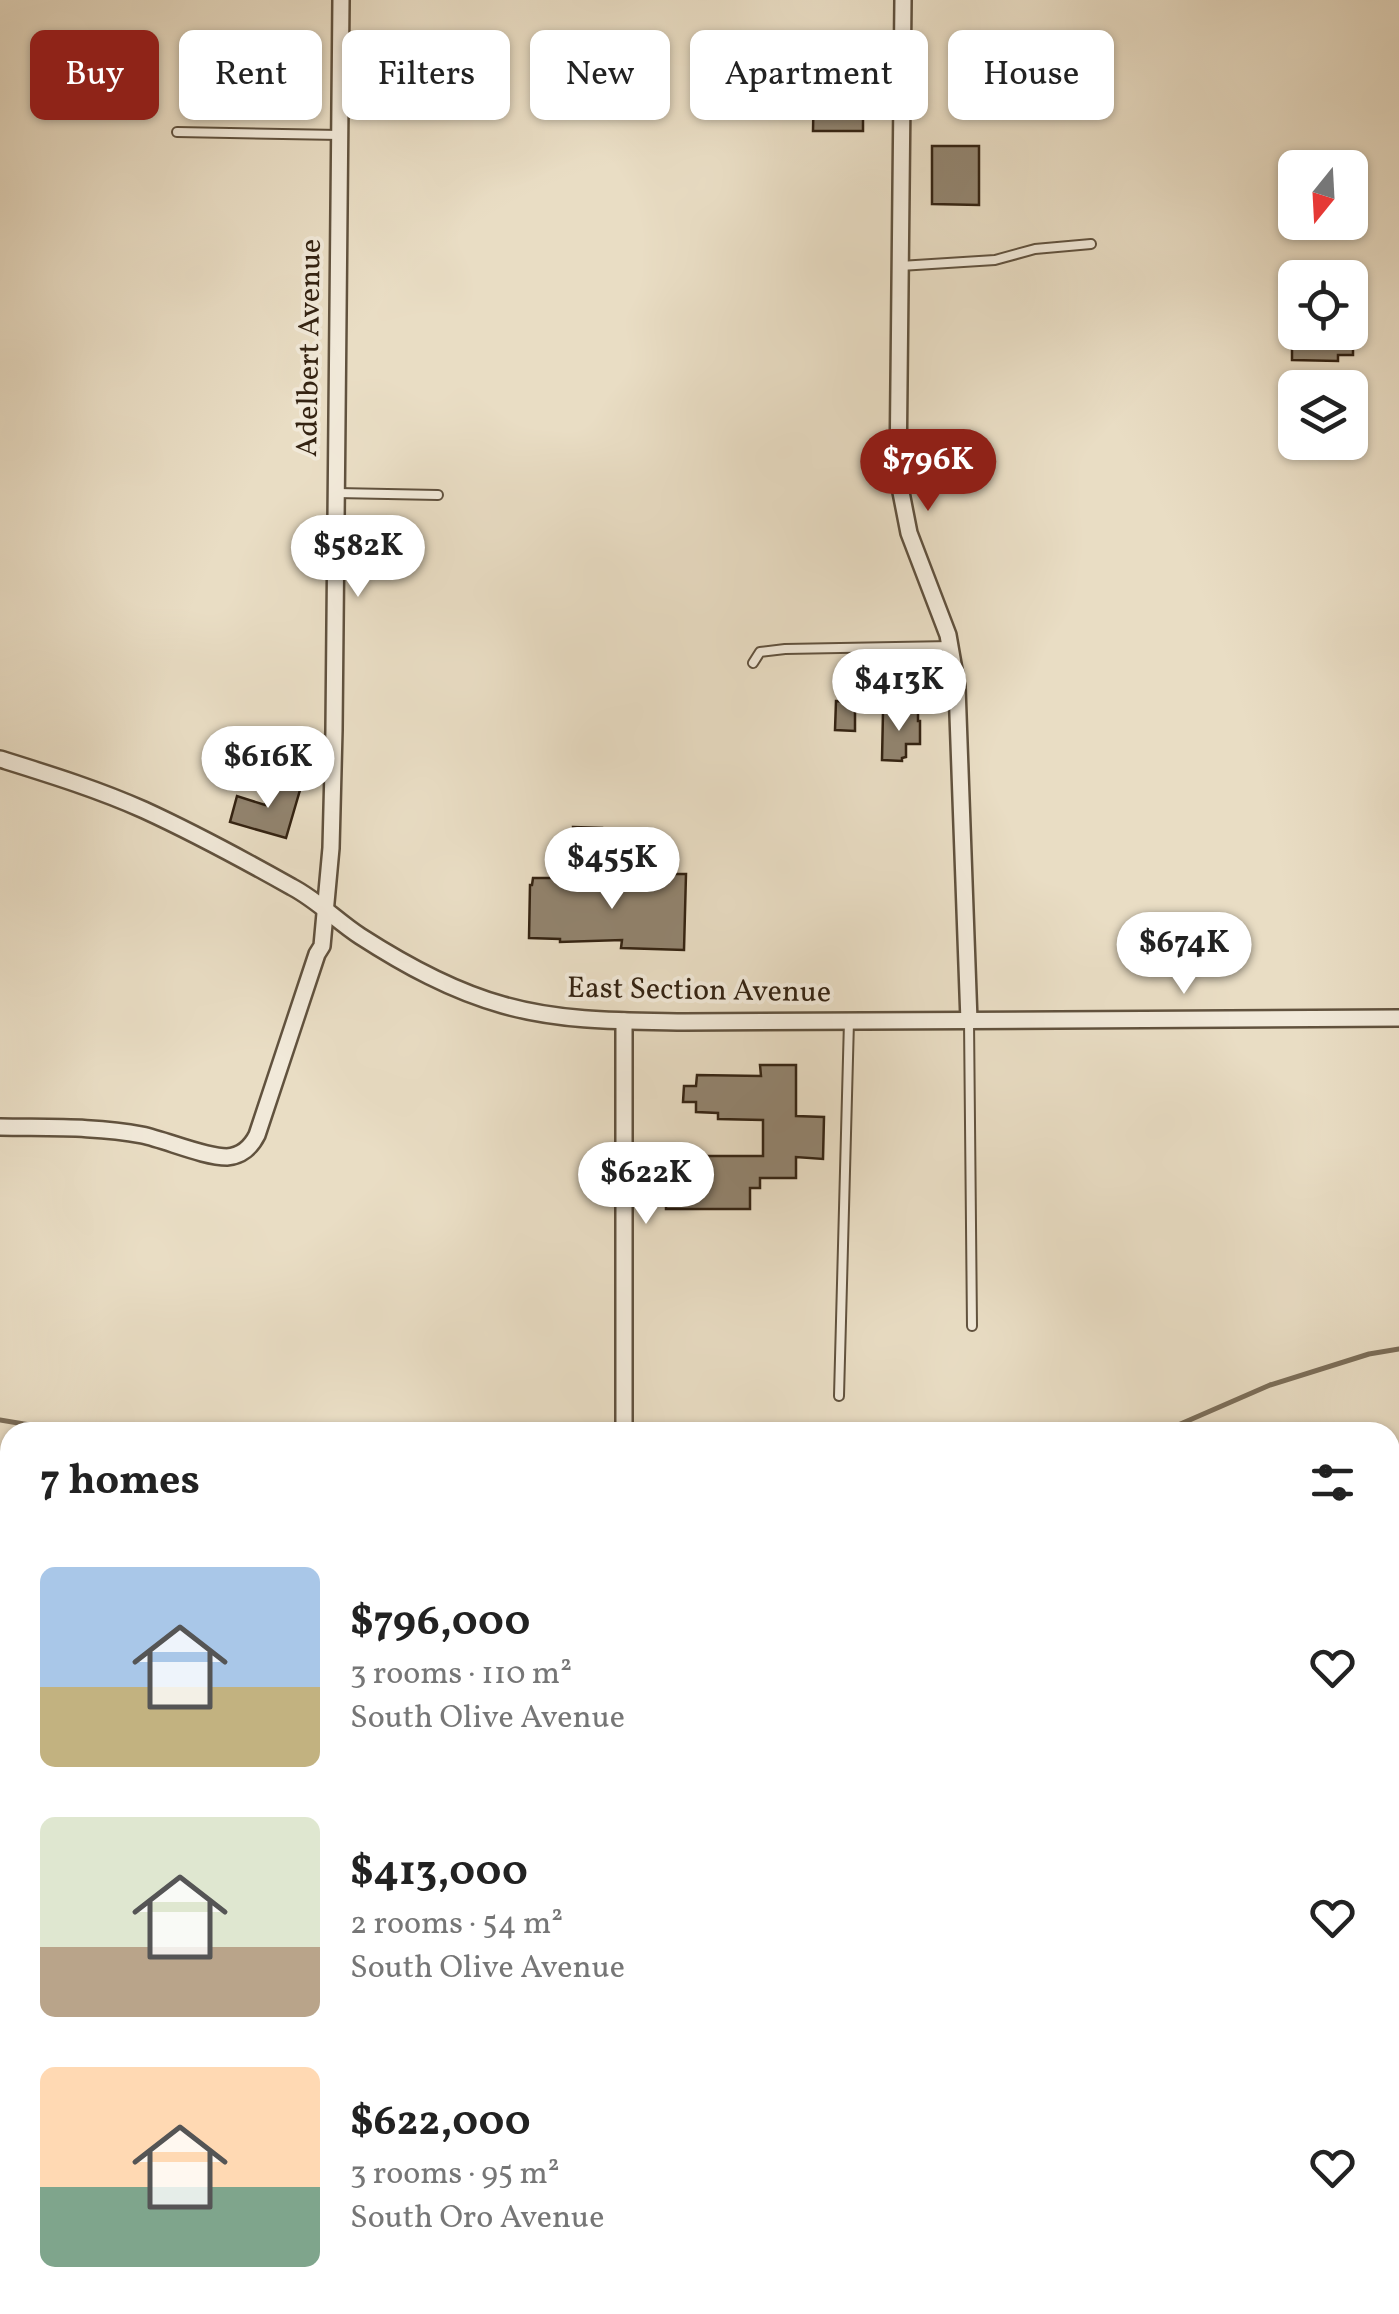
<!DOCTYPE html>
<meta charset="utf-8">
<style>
body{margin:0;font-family:Vollkorn,serif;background:#f2f2f2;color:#222;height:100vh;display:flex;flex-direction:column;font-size:38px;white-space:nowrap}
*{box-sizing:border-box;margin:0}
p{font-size:32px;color:#767676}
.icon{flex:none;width:55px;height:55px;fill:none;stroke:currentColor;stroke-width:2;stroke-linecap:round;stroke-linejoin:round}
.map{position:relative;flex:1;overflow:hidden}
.drawer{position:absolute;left:0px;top:1422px;width:1400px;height:892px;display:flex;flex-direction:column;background:#fff;border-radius:30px 30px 0 0;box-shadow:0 2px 8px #0004}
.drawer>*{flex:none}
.hud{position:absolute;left:30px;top:30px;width:1340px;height:90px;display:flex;gap:20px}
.needle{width:65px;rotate:198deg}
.controls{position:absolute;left:1278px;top:150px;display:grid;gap:20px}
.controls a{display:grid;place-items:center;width:90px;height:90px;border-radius:15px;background:#fff;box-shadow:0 2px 8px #0004;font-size:50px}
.price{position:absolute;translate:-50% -85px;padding:0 22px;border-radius:35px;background:#fff;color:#222;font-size:32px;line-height:65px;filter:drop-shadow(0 2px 5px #0008)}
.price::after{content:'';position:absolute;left:50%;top:60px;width:30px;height:22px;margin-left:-15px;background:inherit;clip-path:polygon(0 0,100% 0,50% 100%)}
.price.selected{background:#8f2418;color:#fff}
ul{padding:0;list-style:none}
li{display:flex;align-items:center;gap:30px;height:250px;padding:0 40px}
li span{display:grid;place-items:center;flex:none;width:280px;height:200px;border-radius:15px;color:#555}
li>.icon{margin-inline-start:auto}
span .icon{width:120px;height:120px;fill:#fffc;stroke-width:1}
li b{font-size:42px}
h2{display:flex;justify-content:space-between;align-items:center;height:120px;padding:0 40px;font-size:42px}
.chip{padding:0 35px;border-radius:15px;background:#fff;box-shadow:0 2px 8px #0004;font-size:35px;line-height:90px}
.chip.selected{background:#8f2418;color:#fff}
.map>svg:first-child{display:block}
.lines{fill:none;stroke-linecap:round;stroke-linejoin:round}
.stream{stroke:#7b6d58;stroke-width:5}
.building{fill:#92846f;stroke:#342312;stroke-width:2.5}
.lane-casing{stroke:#61523e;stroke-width:12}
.street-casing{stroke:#61523e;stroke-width:20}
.lane{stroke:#f1e9d9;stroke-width:8}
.street{stroke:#f1e9d9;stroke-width:15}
.labels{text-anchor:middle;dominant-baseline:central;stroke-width:8;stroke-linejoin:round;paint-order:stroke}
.street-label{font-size:30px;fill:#342312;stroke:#f1e9d9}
</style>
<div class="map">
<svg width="1399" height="2314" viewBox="0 0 1399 2314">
<rect width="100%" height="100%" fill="#e9ddc4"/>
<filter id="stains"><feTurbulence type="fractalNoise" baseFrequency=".002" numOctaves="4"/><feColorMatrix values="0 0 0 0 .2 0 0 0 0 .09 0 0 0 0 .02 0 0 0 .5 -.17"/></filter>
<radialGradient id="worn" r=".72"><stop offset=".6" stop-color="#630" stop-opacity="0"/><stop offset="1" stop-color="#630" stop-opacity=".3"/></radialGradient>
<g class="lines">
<g class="stream">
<polyline points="0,1420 72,1432"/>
<polyline points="1162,1432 1270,1385 1369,1354 1399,1349"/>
</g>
</g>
<g class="building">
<polygon points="814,78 851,78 850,93 863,93 863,131 813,131"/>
<polygon points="932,146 979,146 979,205 932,204"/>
<polygon points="1292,332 1353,333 1353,355 1338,355 1338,361 1292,360"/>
<polygon points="836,701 855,702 855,731 835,730"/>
<polygon points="883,712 918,712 918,721 920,721 920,744 906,744 906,757 902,758 902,761 882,760"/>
<polygon points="273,781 300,790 286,838 230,822 237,796 265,805"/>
<polygon points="573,827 602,828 601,855 587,855 587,858 572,858"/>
<polygon points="650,870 665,870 665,874 686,874 684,950 621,948 622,940 560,942 560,939 529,938 530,885 532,885 533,878 577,878 577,886 624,887 624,879 650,880"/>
<polygon points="760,1065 796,1065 796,1116 824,1117 823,1159 796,1157 796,1178 760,1178 760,1188 750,1188 750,1209 666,1209 666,1156 763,1156 763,1120 718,1119 718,1113 696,1112 696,1102 683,1102 684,1086 696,1086 697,1075 761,1076"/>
</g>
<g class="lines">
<defs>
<g id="lane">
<polyline points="177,132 340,135"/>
<polyline points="900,266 995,260 1035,249 1091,244"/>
<polyline points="337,493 438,495"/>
<polyline points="753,663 760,652 785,649 951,646"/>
<polyline points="969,1021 972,1326"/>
<polyline points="839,1396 849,1021"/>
</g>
<g id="street">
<polyline points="903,0 898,477 909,533 948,635 957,687 969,1021"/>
<path d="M0,759c48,15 97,30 144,51 50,23 100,50 148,77 25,13 45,34 68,49 45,29 92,55 143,69 59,17 121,16 182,17l714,-4"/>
<path d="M0,1127c47,1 96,-1 142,8 24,5 62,22 85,22 14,-1 24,-10 30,-22l60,-181 5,-8 9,-98 3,-118 7,-730"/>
<polyline points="624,1432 624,1021"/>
<polyline points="0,1668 10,1668"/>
<polyline points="1390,1790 1399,1790"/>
<polyline points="0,2094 10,2094"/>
<polyline points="1390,2160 1399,2160"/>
<polyline points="626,2305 626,2314"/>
<polyline points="886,2314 886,2305"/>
<polyline points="1141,2314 1141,2305"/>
</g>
</defs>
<use href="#lane" class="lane-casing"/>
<use href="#street" class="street-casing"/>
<use href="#lane" class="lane"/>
<use href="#street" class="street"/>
</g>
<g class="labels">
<g class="street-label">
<text transform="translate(310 348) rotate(-89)">Adelbert Avenue</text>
<text transform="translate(699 991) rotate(1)">East Section Avenue</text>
</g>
</g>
<rect width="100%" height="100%" filter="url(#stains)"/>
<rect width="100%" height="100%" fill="url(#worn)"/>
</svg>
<div class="controls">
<a><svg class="needle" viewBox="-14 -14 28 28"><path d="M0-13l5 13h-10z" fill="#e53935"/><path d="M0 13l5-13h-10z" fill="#767676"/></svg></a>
<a><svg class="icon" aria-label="locate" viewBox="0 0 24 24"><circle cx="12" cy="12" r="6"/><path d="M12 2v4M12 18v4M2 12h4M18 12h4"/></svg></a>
<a><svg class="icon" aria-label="layers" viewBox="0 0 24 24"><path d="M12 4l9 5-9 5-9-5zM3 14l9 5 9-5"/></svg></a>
</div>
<b class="price selected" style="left:928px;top:514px">$796K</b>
<b class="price" style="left:358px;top:600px">$582K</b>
<b class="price" style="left:899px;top:734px">$413K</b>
<b class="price" style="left:268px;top:811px">$616K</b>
<b class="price" style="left:612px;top:912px">$455K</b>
<b class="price" style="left:1184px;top:997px">$674K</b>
<b class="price" style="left:646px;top:1227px">$622K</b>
<div class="hud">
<a class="chip selected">Buy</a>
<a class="chip">Rent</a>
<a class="chip">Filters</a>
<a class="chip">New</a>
<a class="chip">Apartment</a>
<a class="chip">House</a>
</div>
<section class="drawer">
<h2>7 homes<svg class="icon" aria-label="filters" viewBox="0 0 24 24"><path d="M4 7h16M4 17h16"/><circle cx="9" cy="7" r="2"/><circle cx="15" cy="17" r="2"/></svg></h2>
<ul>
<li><span style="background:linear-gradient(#a9c7e8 60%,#c2b280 0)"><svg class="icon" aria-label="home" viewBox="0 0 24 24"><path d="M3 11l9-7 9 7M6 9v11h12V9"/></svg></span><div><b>$796,000</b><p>3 rooms · 110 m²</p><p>South Olive Avenue</p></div><svg class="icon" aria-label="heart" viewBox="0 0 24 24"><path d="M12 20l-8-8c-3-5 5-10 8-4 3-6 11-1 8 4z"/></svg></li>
<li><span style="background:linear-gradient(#dfe7d0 65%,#b9a48a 0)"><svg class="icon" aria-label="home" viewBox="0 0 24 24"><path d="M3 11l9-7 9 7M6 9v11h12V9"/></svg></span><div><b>$413,000</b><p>2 rooms · 54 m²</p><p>South Olive Avenue</p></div><svg class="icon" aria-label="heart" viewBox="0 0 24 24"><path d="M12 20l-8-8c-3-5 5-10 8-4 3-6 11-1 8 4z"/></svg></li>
<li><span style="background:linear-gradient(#ffd9b3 60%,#7fa58c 0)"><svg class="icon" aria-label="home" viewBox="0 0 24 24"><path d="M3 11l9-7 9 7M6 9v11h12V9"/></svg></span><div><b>$622,000</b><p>3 rooms · 95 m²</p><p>South Oro Avenue</p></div><svg class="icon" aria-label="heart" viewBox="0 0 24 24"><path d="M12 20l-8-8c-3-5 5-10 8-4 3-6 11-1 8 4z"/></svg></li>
</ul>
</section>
</div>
